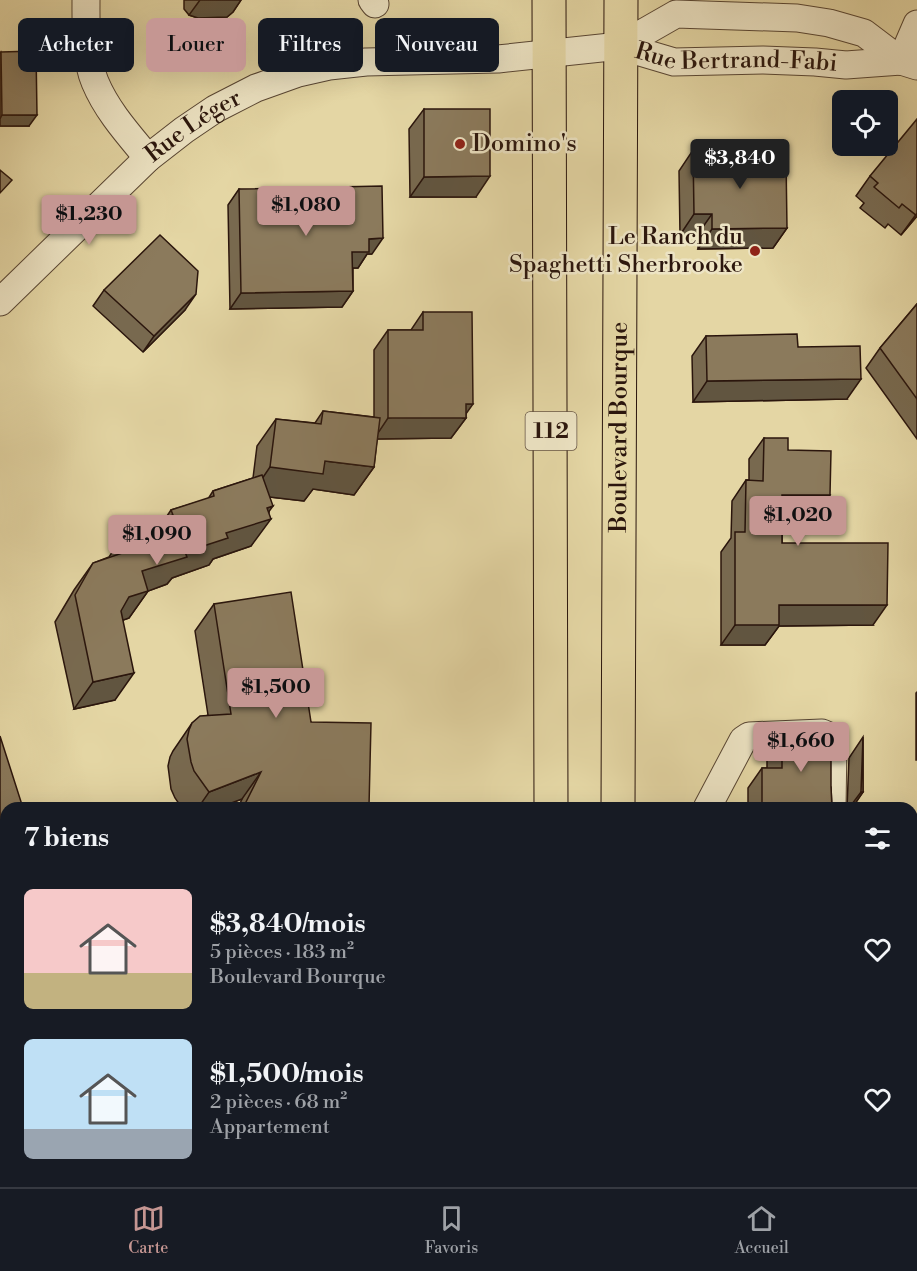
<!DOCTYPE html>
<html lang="fr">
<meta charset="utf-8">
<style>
body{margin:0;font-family:"Libre Bodoni",serif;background:#242831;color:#f1f3f6;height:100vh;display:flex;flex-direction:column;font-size:22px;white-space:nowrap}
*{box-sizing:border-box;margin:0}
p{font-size:20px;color:#9ea1a6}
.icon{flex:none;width:33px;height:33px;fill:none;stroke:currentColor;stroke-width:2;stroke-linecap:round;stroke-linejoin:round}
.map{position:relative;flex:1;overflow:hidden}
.drawer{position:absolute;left:0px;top:802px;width:918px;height:386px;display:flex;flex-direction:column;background:#171b24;border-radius:18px 18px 0 0;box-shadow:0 6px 24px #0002}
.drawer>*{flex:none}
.guide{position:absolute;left:18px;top:18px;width:600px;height:54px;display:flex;gap:12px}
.controls{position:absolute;left:832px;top:90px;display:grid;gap:12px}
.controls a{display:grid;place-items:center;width:66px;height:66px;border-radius:9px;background:#171b24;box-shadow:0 6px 24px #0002;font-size:30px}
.price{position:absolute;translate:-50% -51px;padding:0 14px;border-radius:6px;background:#c59692;color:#111;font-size:20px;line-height:39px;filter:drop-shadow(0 2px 3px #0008)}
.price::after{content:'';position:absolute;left:50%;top:36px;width:18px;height:14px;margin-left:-9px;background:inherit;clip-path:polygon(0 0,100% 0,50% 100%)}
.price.active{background:#222;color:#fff}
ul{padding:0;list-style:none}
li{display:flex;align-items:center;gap:18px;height:150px;padding:0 24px}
li span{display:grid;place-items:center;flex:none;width:168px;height:120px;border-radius:9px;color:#555}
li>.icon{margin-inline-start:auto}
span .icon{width:72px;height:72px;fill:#fffc;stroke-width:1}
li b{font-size:26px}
h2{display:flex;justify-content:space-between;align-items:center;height:72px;padding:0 24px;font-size:26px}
.chip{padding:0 21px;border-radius:9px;background:#171b24;box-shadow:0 6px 24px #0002;font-size:21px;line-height:54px}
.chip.active{background:#c59692;color:#111}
.menu{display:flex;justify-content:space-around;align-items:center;height:84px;border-top:2px solid #363941;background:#171b24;font-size:16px;color:#9ea1a6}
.menu a{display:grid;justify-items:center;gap:3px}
.menu .active{color:#c59692}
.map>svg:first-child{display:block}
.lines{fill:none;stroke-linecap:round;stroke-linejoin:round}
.minor-casing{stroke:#594633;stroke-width:29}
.major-casing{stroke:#2b160d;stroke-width:35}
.minor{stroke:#ede4c4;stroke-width:27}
.major{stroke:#e4d6a4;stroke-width:33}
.wall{fill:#78694f;stroke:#2b160d;stroke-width:1.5}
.shaded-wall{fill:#615540;stroke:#2b160d;stroke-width:1.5}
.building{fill:#8b7a5c;stroke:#2b160d;stroke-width:1.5}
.poi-dot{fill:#8f2418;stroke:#ede4c4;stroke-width:2}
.labels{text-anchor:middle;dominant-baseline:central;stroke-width:5;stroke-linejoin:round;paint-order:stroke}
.shield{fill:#ede4c4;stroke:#655444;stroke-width:1.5}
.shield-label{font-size:22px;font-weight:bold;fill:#2b160d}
.street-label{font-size:24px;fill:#2b160d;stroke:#ede4c4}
.poi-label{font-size:24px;fill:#2b160d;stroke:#ede4c4;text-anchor:start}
</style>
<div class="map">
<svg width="917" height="1187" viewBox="0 0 917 1187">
<rect width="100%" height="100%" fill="#e4d6a4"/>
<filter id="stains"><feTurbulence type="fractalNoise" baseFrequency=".00333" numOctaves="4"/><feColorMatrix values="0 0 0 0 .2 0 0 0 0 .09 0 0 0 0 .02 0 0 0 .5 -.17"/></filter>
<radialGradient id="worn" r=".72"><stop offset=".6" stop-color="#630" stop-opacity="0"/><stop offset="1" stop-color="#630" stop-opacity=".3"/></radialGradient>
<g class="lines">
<defs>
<g id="minor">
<path d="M86,0c0,26 -1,58 9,82 12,29 34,53 53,76"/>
<polyline points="372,0 375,4"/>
<path id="s1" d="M620,46l54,16 89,-2 52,2 31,3 55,-4"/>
<polyline points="901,61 917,24"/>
<path id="s2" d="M0,302l148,-144 36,-28 31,-21 41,-21 42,-15 31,-7 37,-4 132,-3 122,-13 56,-32 121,4 32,5 35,10 37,28 16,5"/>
<polyline points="707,808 743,740 749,736 822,733 829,736 833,742 832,808"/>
</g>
<g id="major">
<polyline points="549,0 551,808"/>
<path id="s3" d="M618,808l3,-808"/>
<polyline points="552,1182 552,1187"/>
<polyline points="616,1187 616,1182"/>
</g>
</defs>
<use href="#minor" class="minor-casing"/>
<use href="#major" class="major-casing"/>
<use href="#minor" class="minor"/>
<use href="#major" class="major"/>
</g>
<g class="wall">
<polygon points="184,0 241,0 233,12 227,17 198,18 189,15 184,9"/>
<polygon points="1,52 29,126 0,126 0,54"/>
<polygon points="424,109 476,197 410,197 409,129"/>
<polygon points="693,150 742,160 787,228 773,248 698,249 698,234 680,235 679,171"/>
<polygon points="870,176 917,216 901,235 888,224 885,228 860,208 864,203 856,196"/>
<polygon points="239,189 372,254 367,254 358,268 353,268 353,291 342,307 230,309 228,205"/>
<polygon points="104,290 185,310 143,352 93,306"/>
<polygon points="917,304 917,439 866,368 880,348"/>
<polygon points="423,312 466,414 466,418 451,438 377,439 374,467 354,495 313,489 304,501 270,497 269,513 251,546 213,559 209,565 172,578 167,584 148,591 129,618 123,620 115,700 74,709 55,622 74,590 93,563 109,557 128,529 167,516 171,510 208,499 213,491 253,478 257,446 276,419 315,423 323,411 374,417 374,350 388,330 411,330"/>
<polygon points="706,336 798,347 847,399 693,402 692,356"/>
<polygon points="764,438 788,450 816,516 782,516 782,543 873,625 779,626 765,645 721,645 721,552 731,538 732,501 746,480 749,480 749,459"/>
<polygon points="214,604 311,722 369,806 367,808 238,808 242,799 218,808 182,808 175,798 171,789 168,766 170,757 173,751 192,723 208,715 195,631"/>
<polygon points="917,692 917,760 916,760 916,693"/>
<polygon points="782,731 831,787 832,808 748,808 748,788 762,768 767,768 767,751"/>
<polygon points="863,737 863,792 852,808 847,808 849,758"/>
<polygon points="6,951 6,1067 0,1068 0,952"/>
<polygon points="6,1161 6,1182 91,1182 90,1187 3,1187"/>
</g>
<g class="shaded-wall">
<polygon points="200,0 241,0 233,12 227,17 198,18 189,15"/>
<polygon points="2,115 37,115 29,126 0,126 0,119"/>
<polygon points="490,176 476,197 410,197 424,177"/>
<polygon points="917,213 917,216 901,235"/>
<polygon points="694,214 712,214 698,234 680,235"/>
<polygon points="787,228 773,248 698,249 712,229"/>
<polygon points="383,238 372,254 367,254 358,268 341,268 352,252 369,239"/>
<polygon points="353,291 342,307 230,309 241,293"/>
<polygon points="196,294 185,310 143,352 154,336"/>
<polygon points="861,379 847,399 693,402 707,381"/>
<polygon points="466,404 473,404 463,418 466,418 451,438 374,439 388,418"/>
<polygon points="325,461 374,467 354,495 313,489 304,501 251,495 270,467"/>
<polygon points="782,495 830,495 816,516 768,516"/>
<polygon points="273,506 262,521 271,519 251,546 213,559 209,565 172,578 167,584 148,591 129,618 110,625 142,571 226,533 267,508"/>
<polygon points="779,605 887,605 873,625 779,626 765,645 721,645 735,625"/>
<polygon points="134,673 115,700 74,709 93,682"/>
<polygon points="261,772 242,799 218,808 198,808 209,792"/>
<polygon points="861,792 863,792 852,808 849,808"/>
<polygon points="337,805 369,806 367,808 334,808"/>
<polygon points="6,909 6,931 0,933 0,911"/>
<polygon points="6,1049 6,1067 0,1068 0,1058"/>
</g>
<g class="building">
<polygon points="36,51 37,115 2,115 1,52"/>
<polygon points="424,109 490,109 490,176 424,177"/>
<polygon points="917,119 917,213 916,215 902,204 899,208 874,187 878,183 870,176"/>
<polygon points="693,150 742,150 742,160 786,159 787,228 712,229 712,214 694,214"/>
<polygon points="0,170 12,180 0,193"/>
<polygon points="382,186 383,238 369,239 369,252 352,252 353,291 241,293 239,189"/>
<polygon points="160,235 198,271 196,294 154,336 104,290"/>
<polygon points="917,304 917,399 880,348"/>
<polygon points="423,312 472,312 473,404 466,404 466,418 388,418 388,330 423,330"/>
<polygon points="797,334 798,347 860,346 861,379 707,381 706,336"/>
<polygon points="323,411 380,418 374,467 325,461 323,474 270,467 276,419 321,424"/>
<polygon points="764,438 788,438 788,450 831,451 830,495 782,495 782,543 888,543 887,605 779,605 779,625 735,625 735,532 745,532 746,480 763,481"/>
<polygon points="262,475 273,506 267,508 271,519 226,533 228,538 185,552 187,557 142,571 148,591 129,597 121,611 134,673 93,682 75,595 93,563 134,549 128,529 173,515 171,510 214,496 213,491"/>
<polygon points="291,592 311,722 371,723 369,806 337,805 335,808 243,808 261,772 209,792 194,771 191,762 187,739 189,730 192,723 200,716 231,714 214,604"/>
<polygon points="830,730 830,737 831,737 831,787 832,808 762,808 762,768 782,768 782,731"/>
<polygon points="0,736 23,808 6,808 6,909 0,911"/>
<polygon points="863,737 863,792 861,792"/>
<polygon points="6,951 6,1018 0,987 0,952"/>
<polygon points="20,1182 91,1182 90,1187 20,1187"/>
</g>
<g class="poi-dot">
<circle cx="460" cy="144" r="6"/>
<circle cx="755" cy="251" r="6"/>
</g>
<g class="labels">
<rect class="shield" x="525.5" y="412" width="51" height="38" rx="4.5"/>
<g class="shield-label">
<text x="551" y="431">112</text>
</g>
<g class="street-label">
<text stroke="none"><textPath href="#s1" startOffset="118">Rue Bertrand-Fabi</textPath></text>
<text stroke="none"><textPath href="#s2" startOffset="262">Rue Léger</textPath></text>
<text stroke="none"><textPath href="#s3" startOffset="381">Boulevard Bourque</textPath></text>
</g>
<g class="poi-label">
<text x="472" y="144">Domino's</text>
<text x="743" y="237" text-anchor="end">Le Ranch du<tspan x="743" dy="28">Spaghetti Sherbrooke</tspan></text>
</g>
</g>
<rect width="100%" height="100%" filter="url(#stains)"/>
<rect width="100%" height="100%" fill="url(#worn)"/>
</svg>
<div class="controls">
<a><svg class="icon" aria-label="locate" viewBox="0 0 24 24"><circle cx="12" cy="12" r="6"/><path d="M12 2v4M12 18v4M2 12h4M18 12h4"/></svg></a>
</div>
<b class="price active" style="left:740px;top:190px">$3,840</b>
<b class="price" style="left:306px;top:237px">$1,080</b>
<b class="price" style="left:89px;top:246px">$1,230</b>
<b class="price" style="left:798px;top:547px">$1,020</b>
<b class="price" style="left:157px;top:566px">$1,090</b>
<b class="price" style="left:276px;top:719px">$1,500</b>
<b class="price" style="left:801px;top:773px">$1,660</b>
<div class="guide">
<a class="chip">Acheter</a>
<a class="chip active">Louer</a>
<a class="chip">Filtres</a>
<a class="chip">Nouveau</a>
</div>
<section class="drawer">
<h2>7 biens<svg class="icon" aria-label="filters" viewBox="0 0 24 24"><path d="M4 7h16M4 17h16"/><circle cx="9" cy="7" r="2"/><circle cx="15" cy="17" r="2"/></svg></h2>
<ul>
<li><span style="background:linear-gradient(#f6c9c9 70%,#c2b280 0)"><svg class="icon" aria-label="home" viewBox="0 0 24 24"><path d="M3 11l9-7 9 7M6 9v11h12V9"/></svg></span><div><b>$3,840/mois</b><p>5 pièces · 183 m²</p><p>Boulevard Bourque</p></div><svg class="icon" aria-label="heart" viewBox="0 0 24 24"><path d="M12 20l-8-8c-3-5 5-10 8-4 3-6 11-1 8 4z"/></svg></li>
<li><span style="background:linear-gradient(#bfe0f5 75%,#9aa5b1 0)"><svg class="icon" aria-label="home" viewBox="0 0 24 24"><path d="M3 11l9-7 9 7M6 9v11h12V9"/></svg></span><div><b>$1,500/mois</b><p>2 pièces · 68 m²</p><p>Appartement</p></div><svg class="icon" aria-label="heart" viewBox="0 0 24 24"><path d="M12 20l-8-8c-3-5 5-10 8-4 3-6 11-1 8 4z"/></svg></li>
</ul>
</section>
</div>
<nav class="menu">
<a class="active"><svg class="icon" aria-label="map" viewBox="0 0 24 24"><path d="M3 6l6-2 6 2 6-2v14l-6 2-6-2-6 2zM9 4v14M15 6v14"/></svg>Carte</a>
<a><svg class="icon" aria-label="saved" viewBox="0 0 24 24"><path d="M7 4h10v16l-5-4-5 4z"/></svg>Favoris</a>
<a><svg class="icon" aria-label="home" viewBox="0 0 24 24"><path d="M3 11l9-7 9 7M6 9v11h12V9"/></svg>Accueil</a>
</nav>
